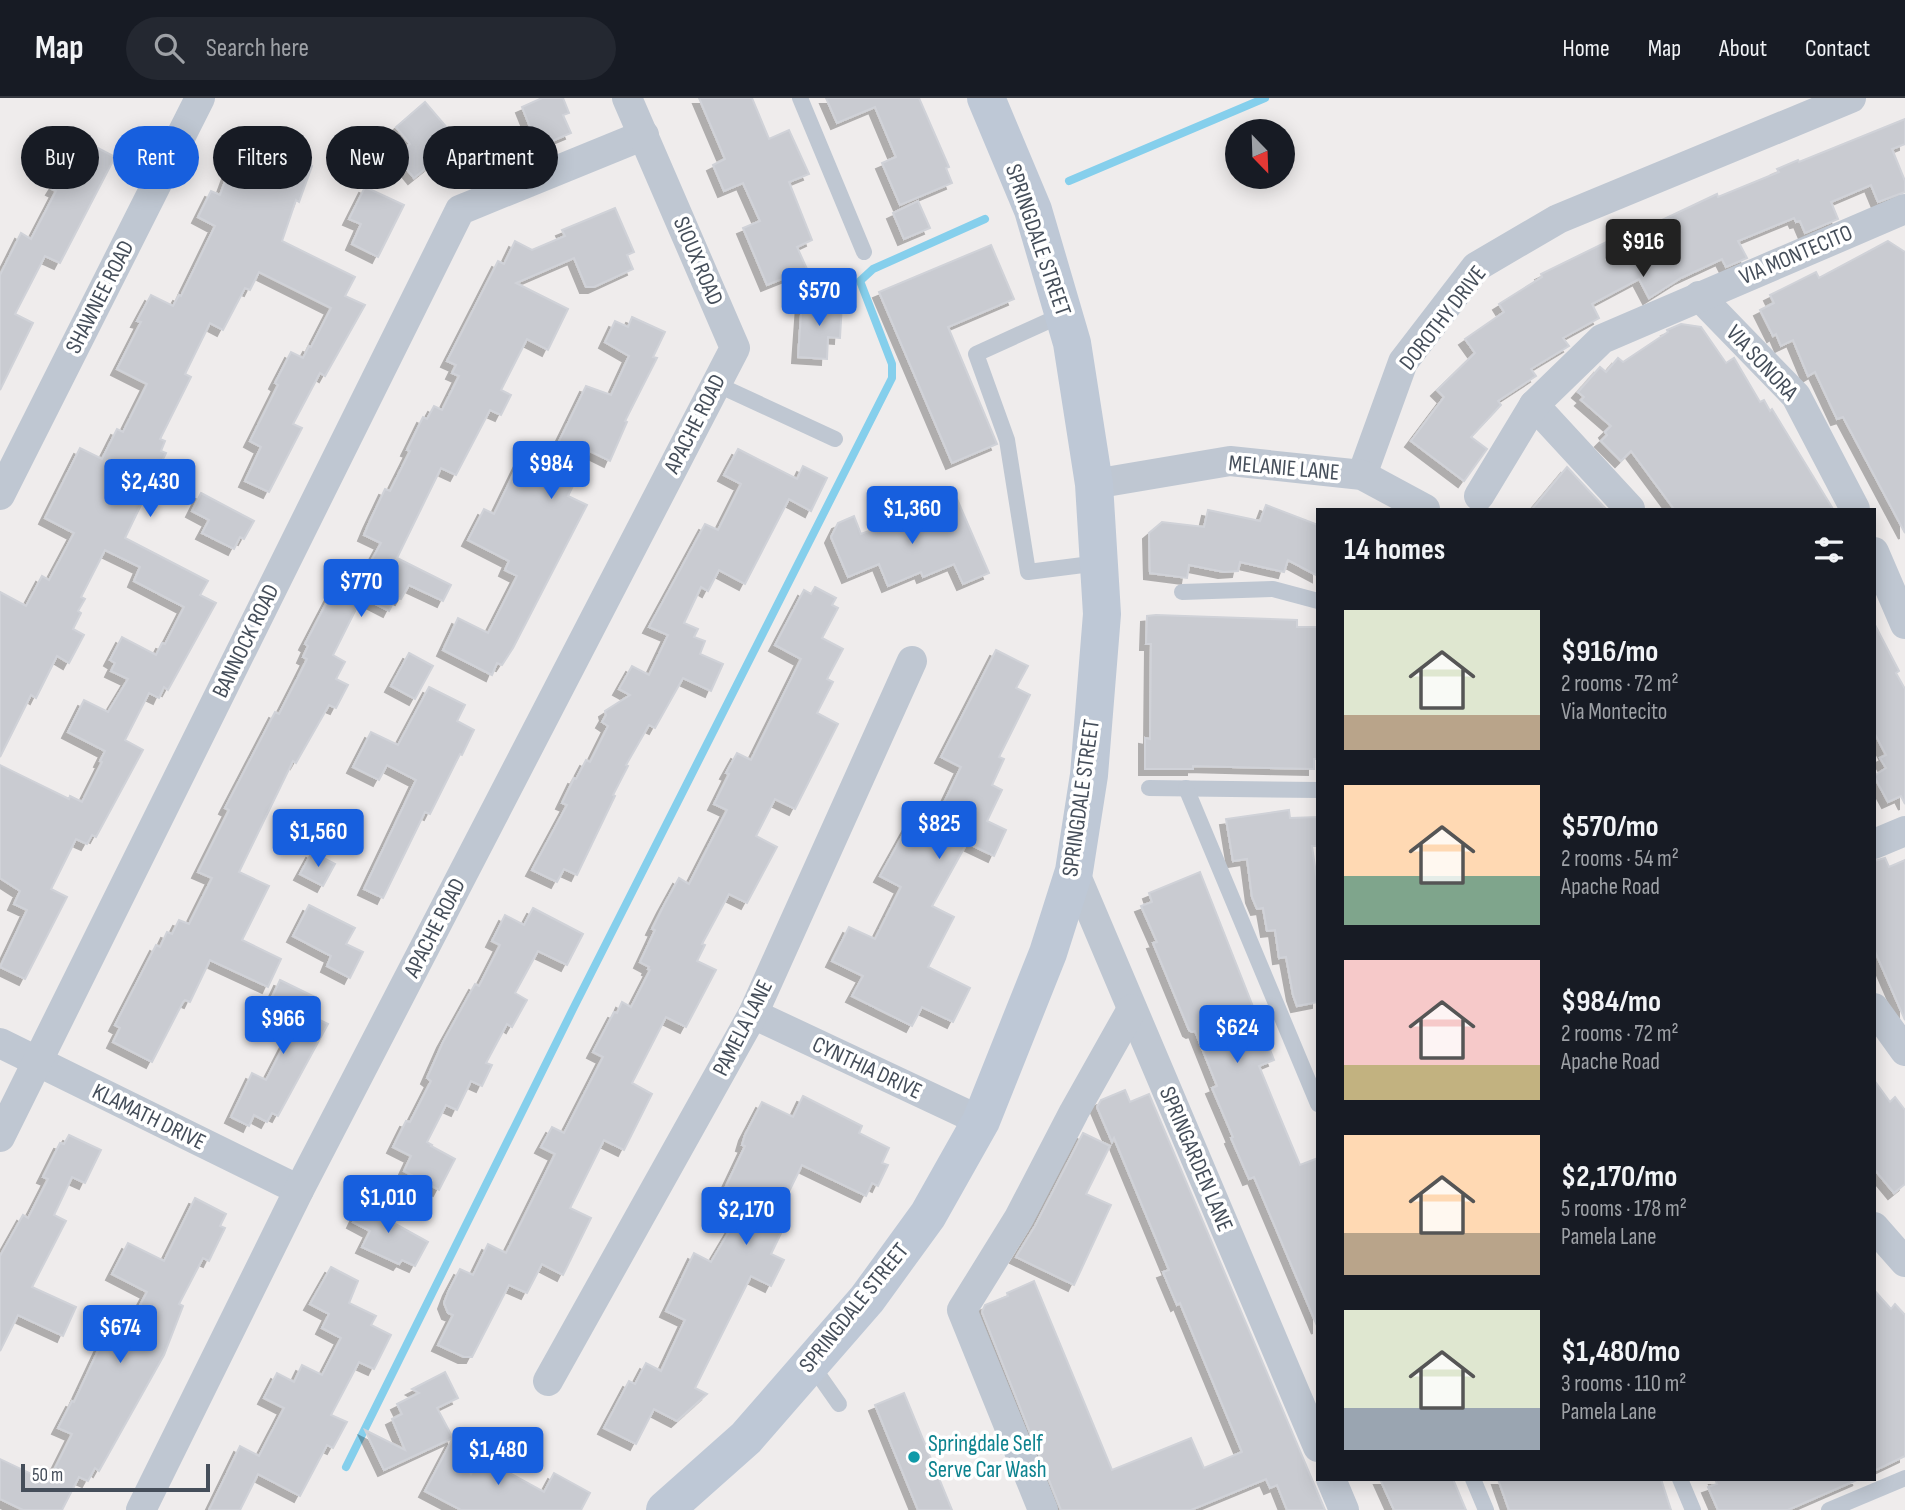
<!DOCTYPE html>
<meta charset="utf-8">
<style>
body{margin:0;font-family:"Sofia Sans Condensed",sans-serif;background:#242831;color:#f1f3f6;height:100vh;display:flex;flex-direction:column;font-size:26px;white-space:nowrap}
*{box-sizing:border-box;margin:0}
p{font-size:23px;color:#9ea1a6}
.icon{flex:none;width:38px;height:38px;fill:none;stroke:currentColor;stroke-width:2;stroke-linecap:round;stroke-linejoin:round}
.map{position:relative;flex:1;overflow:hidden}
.drawer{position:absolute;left:1316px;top:410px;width:560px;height:973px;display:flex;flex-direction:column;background:#171b24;border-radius:0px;box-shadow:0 4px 18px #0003}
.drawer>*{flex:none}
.hud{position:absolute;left:21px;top:28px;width:665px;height:63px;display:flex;gap:14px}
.needle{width:46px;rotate:157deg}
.tools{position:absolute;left:1225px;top:21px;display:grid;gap:14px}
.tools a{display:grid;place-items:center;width:70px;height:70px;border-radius:50%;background:#171b24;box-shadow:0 4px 18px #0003;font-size:35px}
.scale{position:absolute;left:21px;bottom:18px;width:189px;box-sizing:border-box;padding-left:7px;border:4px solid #454e5a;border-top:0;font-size:19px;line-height:24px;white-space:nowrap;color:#454e5a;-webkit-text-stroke:5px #fff;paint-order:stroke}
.price{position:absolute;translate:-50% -60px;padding:0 16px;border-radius:7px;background:#175fde;color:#fff;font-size:23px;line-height:46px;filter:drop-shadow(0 2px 4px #0008)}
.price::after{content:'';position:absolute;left:50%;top:42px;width:21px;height:16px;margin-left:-10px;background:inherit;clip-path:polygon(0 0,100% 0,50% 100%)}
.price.selected{background:#222;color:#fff}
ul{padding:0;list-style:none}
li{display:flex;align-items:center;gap:21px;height:175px;padding:0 28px}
li span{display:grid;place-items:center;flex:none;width:196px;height:140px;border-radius:0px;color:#555}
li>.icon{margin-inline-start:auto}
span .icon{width:84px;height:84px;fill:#fffc;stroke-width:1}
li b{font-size:30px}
h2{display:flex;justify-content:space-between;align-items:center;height:84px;padding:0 28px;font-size:30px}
.tag{padding:0 24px;border-radius:32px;background:#171b24;box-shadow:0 4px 18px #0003;font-size:24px;line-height:63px}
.tag.selected{background:#175fde;color:#fff}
header{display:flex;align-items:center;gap:42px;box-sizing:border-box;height:98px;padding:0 35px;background:#171b24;border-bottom:2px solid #363941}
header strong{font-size:33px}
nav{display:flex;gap:38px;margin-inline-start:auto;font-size:24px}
.search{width:490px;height:63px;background:#242831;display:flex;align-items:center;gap:18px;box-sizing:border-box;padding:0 24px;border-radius:38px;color:#9ea1a6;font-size:26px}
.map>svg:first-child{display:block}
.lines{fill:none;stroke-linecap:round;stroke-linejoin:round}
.stream{stroke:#85cfec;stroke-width:8}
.building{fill:#c9cbd1;stroke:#d0d2d8;stroke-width:2;filter:url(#shadow)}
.service{stroke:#bfc7d2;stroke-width:16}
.minor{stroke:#bfc7d2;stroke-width:30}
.secondary{stroke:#bec8d6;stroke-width:38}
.culture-dot{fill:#0f9aa8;stroke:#fff;stroke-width:2.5}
.labels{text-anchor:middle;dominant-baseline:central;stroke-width:7;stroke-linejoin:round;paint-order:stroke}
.street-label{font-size:23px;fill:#454e5a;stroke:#fff}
.culture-label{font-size:23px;fill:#0d838f;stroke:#fff;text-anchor:start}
</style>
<header>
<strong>Map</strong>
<div class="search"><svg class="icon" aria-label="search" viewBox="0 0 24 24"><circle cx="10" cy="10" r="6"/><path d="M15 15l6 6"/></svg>Search here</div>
<nav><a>Home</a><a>Map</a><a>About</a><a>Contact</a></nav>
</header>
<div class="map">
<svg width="1905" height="1412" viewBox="0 0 1905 1412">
<defs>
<filter id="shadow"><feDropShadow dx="-6" dy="6" stdDeviation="0" flood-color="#0004"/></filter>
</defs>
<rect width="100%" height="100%" fill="#efecec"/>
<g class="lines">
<g class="stream">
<polyline points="1069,83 1265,0"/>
<polyline points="346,1369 574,909 892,280 892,266 860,183 873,171 985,121"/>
</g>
</g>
<g class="building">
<polygon points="542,0 563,0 569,15 563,17 571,35 538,49 522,9"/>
<polygon points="699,0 752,0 769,41 789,32 809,76 789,84 812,142 797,149 807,171 767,187 743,130 760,123 743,85 724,93 713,67 725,61"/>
<polygon points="826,0 919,0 949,69 946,70 952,85 900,107 882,65 896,59 875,9 837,25"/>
<polygon points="425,4 455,39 442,49 446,54 414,80 396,58 410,46 396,29"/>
<polygon points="1905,21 1905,46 1892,51 1905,83 1905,94 1878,104 1871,87 1831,104 1838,121 1805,135 1800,123 1796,124 1794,120 1738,143 1747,160 1726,169 1722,161 1681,180 1649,200 1639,181 1592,206 1599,220 1563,240 1569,248 1531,271 1536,278 1498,303 1501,307 1471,339 1487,351 1464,383 1411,343 1444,299 1437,292 1475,255 1465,241 1504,214 1499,206 1542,179 1541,176 1639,128 1641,132 1717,96 1718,99 1779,74 1777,71 1798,62 1799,64"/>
<polygon points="267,32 307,49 301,64 312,68 299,104 296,102 282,143 355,179 345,198 365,207 325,278 320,275 293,326 302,330 269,394 245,383 261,349 250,343 278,287 275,285 291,254 303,260 309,248 311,249 331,210 259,174 250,192 245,190 223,232 210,225 185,276 191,279 160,341 165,343 161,353 166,355 125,440 208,483 200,497 216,505 168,592 164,589 159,600 149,595 125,642 143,652 96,739 92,737 87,746 76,741 51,791 67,799 25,881 0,869 27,812 14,806 20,793 0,780 0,667 69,701 70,698 82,704 102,664 100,663 105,653 68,634 84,602 108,614 128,581 111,573 115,565 110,562 122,539 156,557 162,545 165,546 184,509 134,483 140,469 105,452 81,499 85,501 78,513 81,515 73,531 84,537 69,565 57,558 36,600 31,597 0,659 0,494 26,508 42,478 49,482 74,435 45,420 80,350 102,361 117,331 123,334 147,286 117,271 141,224 137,223 151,197 173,208 179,197 181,198 215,128 198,119 211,93 220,97 235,56 256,63"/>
<polygon points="92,47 115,59 60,165 45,158 15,216 33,225 0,292 0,177 21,135 31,141 56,93 52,91 57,83 43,76 56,53 81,66"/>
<polygon points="365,89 404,107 378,159 352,146 361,126 349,121"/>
<polygon points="918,103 930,130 904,141 893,115"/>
<polygon points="615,110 634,154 627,157 633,171 594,189 586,189 574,160 516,185 568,211 548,252 527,241 501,292 511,297 501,317 490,312 456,377 441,370 397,460 451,487 443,503 409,487 401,501 396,499 389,513 362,499 333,557 345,564 336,581 348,587 336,610 329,607 296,665 293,663 239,774 269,788 242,842 281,861 268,889 210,862 190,904 185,902 183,904 152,964 113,944 120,930 115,927 156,847 160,849 167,834 172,836 179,822 189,826 212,780 198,774 229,712 225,710 275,614 279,616 298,579 307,561 303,559 308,548 305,546 344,471 362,480 381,445 364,437 369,425 385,391 390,393 410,353 407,352 423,319 427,321 434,308 442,312 459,278 452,275 456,267 447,263 498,163 504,166 515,143 532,152 565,138 562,132"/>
<polygon points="1888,143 1905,154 1905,435 1843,319 1837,321 1815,274 1808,278 1793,242 1781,248 1776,236 1773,238 1760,212 1774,205 1770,197 1816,174 1819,180"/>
<polygon points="991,147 1014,201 948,229 997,346 952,365 879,194"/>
<polygon points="802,203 842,205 840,240 828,239 827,261 798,259"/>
<polygon points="632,219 665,234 653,259 657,260 625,323 627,324 610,363 590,353 568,398 587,407 513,550 502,567 497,565 492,577 443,552 458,520 488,535 517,478 505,472 509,463 468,442 484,411 494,416 524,354 548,366 586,288 611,297 629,258 605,244 615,223 628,229"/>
<polygon points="1681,226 1701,229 1726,265 1734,260 1760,304 1764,302 1770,313 1772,311 1833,411 1674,411 1631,353 1621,363 1601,343 1607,337 1605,334 1611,328 1581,302 1584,299 1578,294 1600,269 1606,274 1618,260 1623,264 1668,234 1667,232"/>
<polygon points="738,351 797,381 803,368 827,380 811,413 789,401 745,486 719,472 708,493 701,489 684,525 698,531 694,539 705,543 700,556 723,566 711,593 683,580 655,630 649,627 626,667 628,668 613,697 615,698 577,777 564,771 557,784 532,772 567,707 562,705 574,680 576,681 586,662 590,664 608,628 602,624 606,617 605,613 630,597 619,591 632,568 649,577 668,537 649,529 705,426 718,432 741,386 724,377"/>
<polygon points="1567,369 1606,411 1532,411"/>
<polygon points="201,395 254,423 244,441 240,439 234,451 202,435 209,422 192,413"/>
<polygon points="957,401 989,475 963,486 954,466 923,479 921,474 888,488 879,466 848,479 831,439 838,425 854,418 861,436 924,412 925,415"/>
<polygon points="1266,407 1318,427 1318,478 1288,462 1284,474 1240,464 1238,473 1224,474 1189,467 1187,480 1150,475 1149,435 1162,424 1204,429 1208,412 1260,423"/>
<polygon points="815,489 836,500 832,507 838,510 822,540 843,551 827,581 833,584 817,615 838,626 795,711 775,701 756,738 777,749 747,805 729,796 702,846 705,847 697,863 716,872 686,929 666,919 632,985 652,996 624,1052 604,1042 570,1110 591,1120 563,1177 542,1166 527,1195 509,1187 472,1259 464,1259 438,1247 453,1217 448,1215 444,1205 449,1192 460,1171 473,1177 488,1146 506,1155 555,1056 541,1049 552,1029 564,1035 603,959 593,954 614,914 617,915 622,904 631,909 650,872 648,871 649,869 640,864 655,832 652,831 663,809 679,780 689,786 727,712 714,706 729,676 726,675 737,655 751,662 801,561 775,547 804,492 811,496"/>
<polygon points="1156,517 1297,522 1297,529 1318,529 1318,661 1314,661 1314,671 1193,668 1193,671 1145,671 1145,640 1150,641 1151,546 1146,546 1147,518"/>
<polygon points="1874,525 1899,573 1896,575 1905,591 1905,706 1901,698 1888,704 1874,678 1886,670 1880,660 1886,657 1874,634"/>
<polygon points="996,552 1028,568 1016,590 1030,597 999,659 1004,661 992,687 1002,692 987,723 1006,732 994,758 967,745 932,808 954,819 928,869 970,890 953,924 922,909 912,928 852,898 863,878 832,863 849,829 875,841 901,789 880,778 910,724 930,734 961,669 941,659"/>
<polygon points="409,555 433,568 415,601 391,588"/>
<polygon points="429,589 465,607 457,623 474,632 462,657 460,656 430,716 425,714 383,800 364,791 416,682 387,667 379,682 353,669 371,634 398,647"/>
<polygon points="1289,712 1290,720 1318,719 1318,748 1312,748 1318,790 1318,904 1297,908 1293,897 1286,859 1279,860 1275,832 1267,833 1263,810 1257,811 1252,799 1247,761 1233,763 1226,721"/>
<polygon points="312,754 335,766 323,788 300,776"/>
<polygon points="1885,760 1889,769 1905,762 1905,922 1874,851 1874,763"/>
<polygon points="1200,774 1274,962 1259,968 1277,1012 1300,1067 1318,1060 1318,1230 1254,1079 1249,1081 1231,1040 1233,1039 1212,990 1217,988 1195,933 1192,934 1189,932 1153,845 1157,844 1141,808 1152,804 1149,795"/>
<polygon points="309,807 355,830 346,846 363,854 350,880 327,868 331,858 293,838"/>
<polygon points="533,810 583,836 567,867 538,853 515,895 527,902 512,929 507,926 486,965 492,967 482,988 471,983 457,1012 446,1007 427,1044 432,1047 431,1048 455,1061 439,1092 404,1073 411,1058 393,1049 406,1023 410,1024 431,983 427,980 443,944 475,886 479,888 500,847 492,843 505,817 524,827"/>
<polygon points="280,882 317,900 309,917 328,926 278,1018 272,1015 267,1024 254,1017 249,1028 231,1019 252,975 266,982 294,928 265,914"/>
<polygon points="1874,982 1890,1004 1895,999 1905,1012 1905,1086 1894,1095 1874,1071"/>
<polygon points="1125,992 1130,1004 1149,996 1325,1412 1287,1412 1277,1387 1270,1390 1266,1381 1191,1412 1061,1412 982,1214 985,1207 1008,1198 1007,1195 1034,1183 1112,1372 1191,1340 1204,1370 1242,1354 1180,1205 1177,1207 1163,1174 1169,1172 1114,1040 1112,1044 1097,1009 1101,1002"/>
<polygon points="803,998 862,1028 859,1035 889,1050 882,1065 888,1067 878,1088 872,1085 866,1098 802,1067 776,1120 786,1125 771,1156 784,1162 771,1188 751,1178 695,1290 707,1296 677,1323 654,1311 636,1346 604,1330 629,1283 635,1286 646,1265 661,1273 685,1222 666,1213 694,1155 711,1164 737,1120 747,1098 726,1088 745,1048 742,1047 745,1037 762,1004 793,1019"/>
<polygon points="1083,1035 1110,1048 1086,1096 1111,1107 1074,1187 1016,1159 1035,1128"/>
<polygon points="69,1037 101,1052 85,1085 72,1079 54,1117 66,1123 32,1189 76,1209 63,1238 18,1217 0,1253 0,1158 23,1117 28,1120 48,1081 43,1079 60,1045 64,1046"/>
<polygon points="365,1099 390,1111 386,1119 391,1122 390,1123 428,1144 415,1168 402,1162 399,1166 362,1149 370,1133 353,1124"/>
<polygon points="195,1100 226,1116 220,1128 225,1130 209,1163 203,1160 179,1206 183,1208 164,1257 99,1373 95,1370 88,1383 79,1379 62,1412 23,1412 0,1401 0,1361 48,1384 72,1336 58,1330 72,1303 74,1304 102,1244 109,1247 112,1241 133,1251 152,1213 140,1207 147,1194 112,1176 128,1145 164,1163"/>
<polygon points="331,1169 358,1183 349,1205 376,1218 371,1227 391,1237 374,1271 359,1264 331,1317 347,1324 333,1350 327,1347 300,1398 258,1376 240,1412 209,1412 240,1348 259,1358 284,1310 264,1300 277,1275 294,1284 302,1267 322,1277 341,1240 322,1230 329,1216 310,1206"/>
<polygon points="1874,1192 1891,1211 1895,1206 1905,1217 1905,1358 1874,1373"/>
<polygon points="445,1274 458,1300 437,1310 453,1340 384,1372 365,1332 405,1352 392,1321 402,1316 397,1306 419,1295 412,1291"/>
<polygon points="904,1295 952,1412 918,1412 875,1307"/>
<polygon points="453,1340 471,1376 483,1354 509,1368 506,1373 544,1394 554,1375 590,1395 581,1412 461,1412 425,1393"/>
<polygon points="1380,1381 1453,1381 1466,1412 1394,1412"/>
<polygon points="1498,1381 1661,1381 1671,1412 1509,1412"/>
<polygon points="1715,1381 1859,1381 1788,1412 1718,1412 1708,1389 1717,1386"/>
</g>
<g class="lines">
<g class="service">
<polyline points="800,0 864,154"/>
<polyline points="1064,216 976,256 1007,342 1028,474 1099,465"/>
<polyline points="716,286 835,341"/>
<polyline points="1182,494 1273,491 1318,503"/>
<polyline points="1149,690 1318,692"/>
<polyline points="1186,690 1318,1006"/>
<polyline points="811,1266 839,1306"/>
<polyline points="1473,1381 1486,1412"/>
<polyline points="1680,1381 1693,1412"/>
<polyline points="1829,1412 1905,1380"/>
</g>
<g class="minor">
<polyline points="1699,198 1796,298 1855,411"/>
<polyline points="1534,307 1630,411"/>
<polyline points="1362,377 1403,264 1476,169 1558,121 1851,0"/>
<polyline points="1094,386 1230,363 1362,377 1425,411"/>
<polyline points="0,397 200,0"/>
<polyline points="1479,398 1534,307 1602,241 1905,111"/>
<polyline points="1874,454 1905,526"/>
<polyline points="1874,746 1905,733"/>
<polyline points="1074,773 1318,1349"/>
<polyline points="1874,910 1905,953"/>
<polyline points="753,916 981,1023"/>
<polyline points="0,945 299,1092"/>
<polyline points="0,1039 460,112 644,37"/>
<polyline points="1874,1129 1905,1164"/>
<polyline points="548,1283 753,916 912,563"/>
<polyline points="1331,1381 1344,1412"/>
<polyline points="141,1412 299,1092 735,250 627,0"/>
<polyline points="1043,1412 962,1212 1019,1120 1074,1014 1132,911"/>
</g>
<polyline class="secondary" points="665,1412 746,1340 867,1201 928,1117 981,1023 1048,855 1074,773 1089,677 1102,516 1094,386 1072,245 1033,112 986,0"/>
</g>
<circle class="culture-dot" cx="914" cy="1359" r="7"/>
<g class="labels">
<g class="street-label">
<text transform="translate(1038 142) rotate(71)">SPRINGDALE STREET</text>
<text transform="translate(1796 157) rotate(-23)">VIA MONTECITO</text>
<text transform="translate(698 163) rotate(67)">SIOUX ROAD</text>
<text transform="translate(100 199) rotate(-63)">SHAWNEE ROAD</text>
<text transform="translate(1443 220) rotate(-52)">DOROTHY DRIVE</text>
<text transform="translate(1762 265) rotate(47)">VIA SONORA</text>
<text transform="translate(695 326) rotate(-63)">APACHE ROAD</text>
<text transform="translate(1284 370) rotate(5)">MELANIE LANE</text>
<text transform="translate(246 543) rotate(-64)">BANNOCK ROAD</text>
<text transform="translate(1081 700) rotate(-82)">SPRINGDALE STREET</text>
<text transform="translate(435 830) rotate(-63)">APACHE ROAD</text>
<text transform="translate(743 930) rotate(-63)">PAMELA LANE</text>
<text transform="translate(867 970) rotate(25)">CYNTHIA DRIVE</text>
<text transform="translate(149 1019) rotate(26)">KLAMATH DRIVE</text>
<text transform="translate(1196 1061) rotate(67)">SPRINGARDEN LANE</text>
<text transform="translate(854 1210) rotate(-51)">SPRINGDALE STREET</text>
</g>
<g class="culture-label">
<text x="928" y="1346">Springdale Self<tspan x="928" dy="26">Serve Car Wash</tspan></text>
</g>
</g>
</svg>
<div class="tools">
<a><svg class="needle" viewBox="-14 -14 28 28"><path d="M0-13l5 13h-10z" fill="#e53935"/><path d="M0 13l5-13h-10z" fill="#9ea1a6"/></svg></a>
</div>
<div class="scale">50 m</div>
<b class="price selected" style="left:1643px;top:181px">$916</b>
<b class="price" style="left:819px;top:230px">$570</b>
<b class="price" style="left:551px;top:403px">$984</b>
<b class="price" style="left:150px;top:421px">$2,430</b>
<b class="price" style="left:912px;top:448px">$1,360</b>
<b class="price" style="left:361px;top:521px">$770</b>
<b class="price" style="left:939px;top:763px">$825</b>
<b class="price" style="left:318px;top:771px">$1,560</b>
<b class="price" style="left:283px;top:958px">$966</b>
<b class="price" style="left:1237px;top:967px">$624</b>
<b class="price" style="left:388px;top:1137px">$1,010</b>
<b class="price" style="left:746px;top:1149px">$2,170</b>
<b class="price" style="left:120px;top:1267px">$674</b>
<b class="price" style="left:498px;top:1389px">$1,480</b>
<div class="hud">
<a class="tag">Buy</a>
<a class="tag selected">Rent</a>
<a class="tag">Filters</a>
<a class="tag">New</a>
<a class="tag">Apartment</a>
</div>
<section class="drawer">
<h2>14 homes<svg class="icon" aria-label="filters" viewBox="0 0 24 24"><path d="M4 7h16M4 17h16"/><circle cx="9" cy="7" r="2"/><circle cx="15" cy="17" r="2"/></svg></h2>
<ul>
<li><span style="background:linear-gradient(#dfe7d0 75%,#b9a48a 0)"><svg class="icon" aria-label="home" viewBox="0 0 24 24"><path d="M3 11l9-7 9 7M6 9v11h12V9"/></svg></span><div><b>$916/mo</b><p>2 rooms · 72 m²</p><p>Via Montecito</p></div></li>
<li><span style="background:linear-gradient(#ffd9b3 65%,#7fa58c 0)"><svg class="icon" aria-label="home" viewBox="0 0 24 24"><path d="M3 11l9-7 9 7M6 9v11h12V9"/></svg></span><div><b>$570/mo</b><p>2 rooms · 54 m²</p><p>Apache Road</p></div></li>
<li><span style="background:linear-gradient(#f6c9c9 75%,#c2b280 0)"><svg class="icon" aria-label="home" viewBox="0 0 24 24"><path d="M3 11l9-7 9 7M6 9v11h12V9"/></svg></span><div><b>$984/mo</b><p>2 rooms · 72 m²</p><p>Apache Road</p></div></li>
<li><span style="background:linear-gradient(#ffd9b3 70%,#b9a48a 0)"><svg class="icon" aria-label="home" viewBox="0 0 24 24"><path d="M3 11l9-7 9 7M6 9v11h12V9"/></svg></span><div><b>$2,170/mo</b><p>5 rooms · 178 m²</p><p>Pamela Lane</p></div></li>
<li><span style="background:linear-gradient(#dfe7d0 70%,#9aa5b1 0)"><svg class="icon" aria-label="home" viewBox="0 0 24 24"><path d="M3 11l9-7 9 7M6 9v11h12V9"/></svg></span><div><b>$1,480/mo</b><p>3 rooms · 110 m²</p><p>Pamela Lane</p></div></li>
</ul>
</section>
</div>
